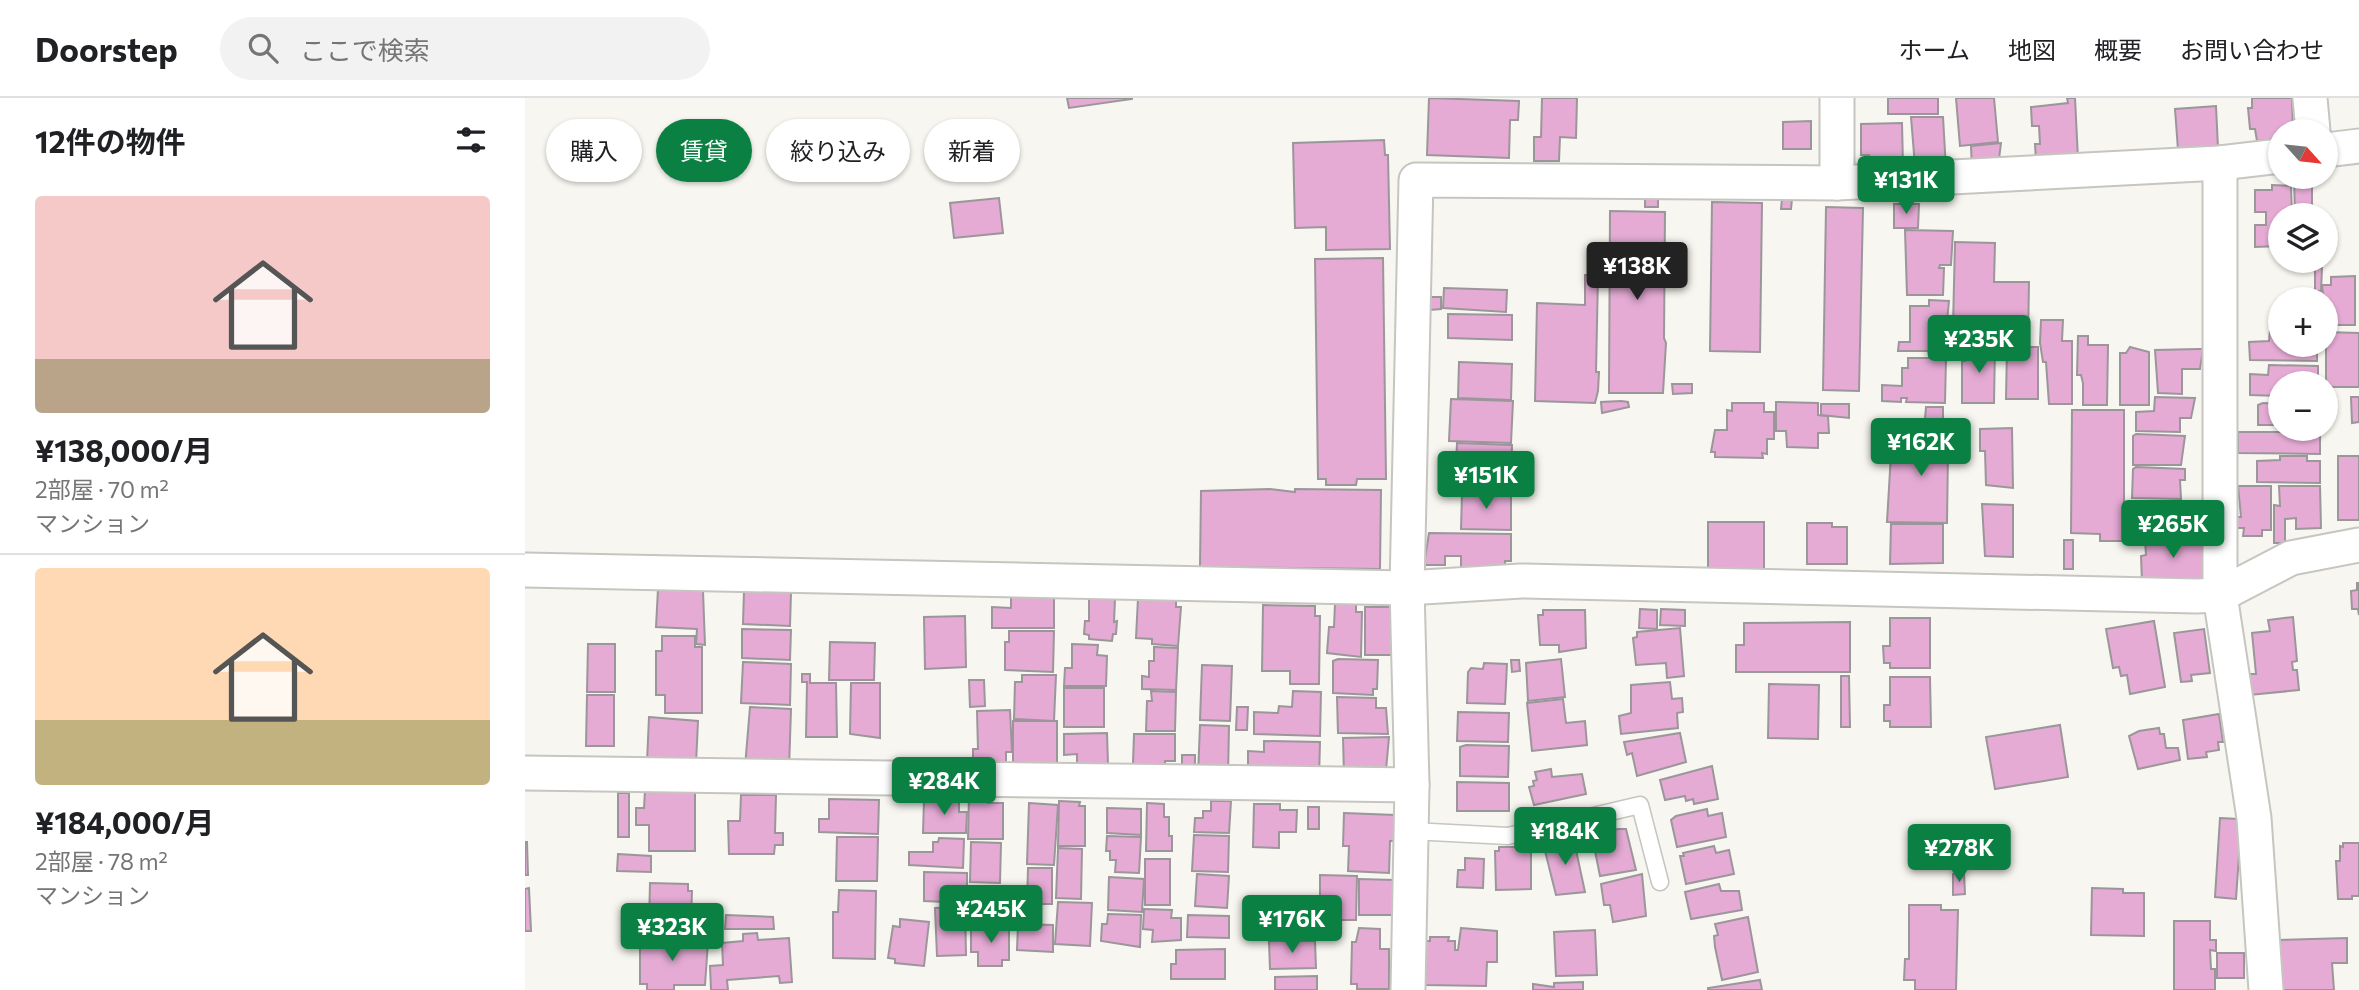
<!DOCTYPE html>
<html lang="ja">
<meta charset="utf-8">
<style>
body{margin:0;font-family:Commissioner,"Noto Sans JP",sans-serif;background:#f2f2f2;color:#202124;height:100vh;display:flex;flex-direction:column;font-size:26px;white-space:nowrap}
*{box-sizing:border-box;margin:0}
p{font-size:23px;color:#757577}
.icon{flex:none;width:38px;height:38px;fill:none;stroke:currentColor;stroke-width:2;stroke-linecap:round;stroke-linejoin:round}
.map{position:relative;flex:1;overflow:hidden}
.sheet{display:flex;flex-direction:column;background:#fff;width:525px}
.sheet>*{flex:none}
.guide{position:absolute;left:21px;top:21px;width:665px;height:63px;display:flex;gap:14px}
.needle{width:46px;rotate:117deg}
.buttons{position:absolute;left:1743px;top:21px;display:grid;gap:14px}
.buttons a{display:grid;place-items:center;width:70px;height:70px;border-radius:50%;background:#fff;box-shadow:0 2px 5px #0004;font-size:35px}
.price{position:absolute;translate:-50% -60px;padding:0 16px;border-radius:7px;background:#0b8043;color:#fff;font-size:23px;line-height:46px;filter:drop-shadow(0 2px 4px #0008)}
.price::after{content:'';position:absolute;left:50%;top:42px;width:21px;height:16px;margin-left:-10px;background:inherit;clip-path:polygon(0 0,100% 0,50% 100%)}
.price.selected{background:#222;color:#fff}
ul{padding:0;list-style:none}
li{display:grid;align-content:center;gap:14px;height:371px;padding:0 35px}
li+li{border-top:2px solid #e0e0e0}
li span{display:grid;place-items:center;height:217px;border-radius:7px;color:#555}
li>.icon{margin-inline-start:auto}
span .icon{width:126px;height:126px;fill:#fffc;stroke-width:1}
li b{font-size:30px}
h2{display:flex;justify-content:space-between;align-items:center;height:84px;padding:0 35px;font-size:30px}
.chip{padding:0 24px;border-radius:32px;background:#fff;box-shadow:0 2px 5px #0004;font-size:24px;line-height:63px}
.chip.selected{background:#0b8043;color:#fff}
header{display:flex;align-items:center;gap:42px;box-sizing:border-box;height:98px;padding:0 35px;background:#fff;border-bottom:2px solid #e0e0e0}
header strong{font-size:33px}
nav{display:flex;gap:38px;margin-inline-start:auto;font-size:24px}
.search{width:490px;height:63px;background:#f2f2f2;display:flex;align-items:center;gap:18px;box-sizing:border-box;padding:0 24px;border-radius:38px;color:#757577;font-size:26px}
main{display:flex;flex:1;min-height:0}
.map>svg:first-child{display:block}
.building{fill:#e5abd5;stroke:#9b969a;stroke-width:2}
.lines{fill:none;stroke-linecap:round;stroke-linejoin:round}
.service-casing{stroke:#c6c5c0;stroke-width:19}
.minor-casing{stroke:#c6c5c0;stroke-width:37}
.service{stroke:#fff;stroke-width:16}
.minor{stroke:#fff;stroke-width:33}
</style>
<header>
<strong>Doorstep</strong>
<div class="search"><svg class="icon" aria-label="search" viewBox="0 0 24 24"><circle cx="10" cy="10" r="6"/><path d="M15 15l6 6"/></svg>ここで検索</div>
<nav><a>ホーム</a><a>地図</a><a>概要</a><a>お問い合わせ</a></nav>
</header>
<main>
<section class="sheet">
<h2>12件の物件<svg class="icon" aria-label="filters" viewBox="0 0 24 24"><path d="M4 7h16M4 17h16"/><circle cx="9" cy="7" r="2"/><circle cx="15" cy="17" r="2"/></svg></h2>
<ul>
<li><span style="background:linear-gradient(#f6c9c9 75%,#b9a48a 0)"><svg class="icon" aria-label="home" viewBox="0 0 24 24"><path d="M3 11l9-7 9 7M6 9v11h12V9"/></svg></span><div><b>¥138,000/月</b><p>2部屋 · 70 m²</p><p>マンション</p></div></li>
<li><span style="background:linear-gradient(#ffd9b3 70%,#c2b280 0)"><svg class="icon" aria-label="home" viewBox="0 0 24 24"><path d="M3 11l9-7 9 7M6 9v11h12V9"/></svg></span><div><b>¥184,000/月</b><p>2部屋 · 78 m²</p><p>マンション</p></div></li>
</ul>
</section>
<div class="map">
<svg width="1834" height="892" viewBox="0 0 1834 892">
<rect width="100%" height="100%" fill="#f7f6f0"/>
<g class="building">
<polygon points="542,0 607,0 607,1 544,10"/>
<polygon points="904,0 994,3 993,22 985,22 984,60 902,57"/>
<polygon points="1017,0 1052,0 1051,40 1035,39 1034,63 1009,63 1009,39 1016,39"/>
<rect x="1363" y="0" width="50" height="16"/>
<polygon points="1431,0 1469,0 1473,44 1435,48"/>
<polygon points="1542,0 1550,0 1553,61 1511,64 1510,46 1515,46 1514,28 1507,28 1506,9 1543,5"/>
<polygon points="1727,0 1767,0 1768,33 1755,33 1755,41 1732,43 1730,31 1725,31 1723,10 1727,10"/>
<polygon points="1691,8 1693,50 1653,52 1650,11"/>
<polygon points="1386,19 1418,19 1421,71 1390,68"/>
<polygon points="1286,23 1286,51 1258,51 1258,24"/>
<polygon points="1377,25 1378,67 1348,67 1344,57 1336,57 1336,26"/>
<polygon points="859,42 860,57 863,57 865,151 801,152 801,129 770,130 768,45"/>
<polygon points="1476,45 1474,61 1447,72 1446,48"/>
<polygon points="1769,79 1787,79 1787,117 1770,117"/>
<polygon points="1747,87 1766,88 1767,117 1755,117 1755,148 1730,149 1730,127 1741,127 1741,114 1730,114 1730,92 1747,92"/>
<rect x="1120" y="98" width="13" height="11"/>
<polygon points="474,100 478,135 429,140 425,105"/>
<polygon points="1257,101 1267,101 1266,111 1256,111"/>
<polygon points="1187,104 1237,105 1235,254 1185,253"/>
<polygon points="1369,106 1394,106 1393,130 1369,130"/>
<polygon points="1301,109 1338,110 1334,293 1298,292"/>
<polygon points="1085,113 1140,114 1139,240 1141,245 1138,295 1084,295"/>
<polygon points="1380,132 1428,133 1426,167 1415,167 1414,170 1419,170 1418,197 1382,197"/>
<polygon points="1430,144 1470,145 1469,184 1504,184 1503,242 1447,241 1428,228"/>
<polygon points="858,160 861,381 832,381 831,387 801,387 801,381 793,381 790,161"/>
<polygon points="1790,170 1797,170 1796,193 1790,193"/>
<polygon points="1060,177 1073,178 1071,274 1074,274 1073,293 1070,305 1010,303 1012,205 1060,207"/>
<polygon points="1830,178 1830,227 1801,227 1797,187 1806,187 1806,179"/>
<polygon points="919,190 982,192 981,214 918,210"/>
<polygon points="904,199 916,199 916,211 905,212"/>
<polygon points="1404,202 1424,203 1419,253 1373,253 1374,244 1385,244 1385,208 1404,208"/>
<polygon points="923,216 987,217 987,242 923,240"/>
<polygon points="1516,222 1538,222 1537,243 1547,243 1547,306 1524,306 1521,264 1518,264 1515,245"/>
<polygon points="1745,232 1755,232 1755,247 1792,247 1792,263 1725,262 1724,244 1744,243"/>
<polygon points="1801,234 1834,235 1834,289 1801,289"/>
<polygon points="1553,238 1563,238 1563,247 1583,247 1582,307 1558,307 1558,285 1556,277 1552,277"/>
<polygon points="1449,247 1470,247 1469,305 1437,305 1437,264 1444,261 1444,251"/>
<polygon points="1482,249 1513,249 1513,301 1481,301"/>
<polygon points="1605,249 1624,254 1624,307 1595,307 1595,255 1601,255"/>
<polygon points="1674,251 1678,251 1675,271 1657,271 1657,296 1633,295 1630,252"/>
<polygon points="1383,260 1421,260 1420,305 1381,304 1382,300 1376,300 1376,304 1357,303 1357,287 1377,288 1377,270 1383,270"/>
<polygon points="934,264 987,266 986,302 933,300"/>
<polygon points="1744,267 1793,268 1793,285 1755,285 1755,298 1725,297 1725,276 1743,277"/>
<polygon points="1147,286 1167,286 1167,295 1148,296"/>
<polygon points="1630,299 1670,300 1666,320 1655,320 1655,334 1611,333 1611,314 1629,313"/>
<polygon points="1826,299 1834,299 1834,324 1827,325"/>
<polygon points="926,301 988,303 986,345 924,343"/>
<polygon points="1096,303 1103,304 1104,309 1077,315 1076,304"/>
<polygon points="1251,304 1293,305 1293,317 1303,318 1304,335 1293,335 1293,350 1262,349 1261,333 1251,333"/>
<polygon points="1207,305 1239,305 1239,314 1249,314 1249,341 1242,341 1242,356 1237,355 1238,360 1190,359 1190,354 1186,354 1190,332 1202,332 1202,312 1207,313"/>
<polygon points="1738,305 1755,306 1755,327 1733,327 1733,307"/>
<polygon points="1296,306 1324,306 1324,320 1296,317"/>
<polygon points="1401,309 1418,309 1418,332 1421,332 1420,353 1423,353 1422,425 1362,424 1366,356 1397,356"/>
<polygon points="1547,312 1599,312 1599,443 1575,443 1575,436 1546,435"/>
<polygon points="1487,330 1488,390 1461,387 1460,353 1455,353 1455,331"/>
<polygon points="1755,330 1795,334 1795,356 1713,355 1713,334 1755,334"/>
<polygon points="1611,336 1660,338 1656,367 1608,367 1608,338"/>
<polygon points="932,345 987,347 986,388 930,386"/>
<polygon points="1755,358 1782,358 1782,363 1795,363 1795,385 1732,384 1732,363 1755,362"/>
<rect x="1813" y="358" width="21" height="64"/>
<polygon points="1611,369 1660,371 1660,382 1655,382 1656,401 1607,400 1608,371"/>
<polygon points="1713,388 1746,388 1746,432 1737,432 1737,438 1718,438 1719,430 1710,430 1710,419 1716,419"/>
<polygon points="1754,388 1795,388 1796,430 1771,431 1771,420 1760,421 1760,445 1749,445 1749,407 1755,408"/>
<polygon points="745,391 770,394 770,391 856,392 855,471 675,469 676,393"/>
<polygon points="937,395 986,395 986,432 936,431"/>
<polygon points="1607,404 1655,404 1659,433 1607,433"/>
<polygon points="1457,406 1488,407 1488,459 1460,458"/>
<polygon points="1183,424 1239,424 1239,471 1183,473"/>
<polygon points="1282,425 1307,425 1307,429 1322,429 1322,466 1282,466"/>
<polygon points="1366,426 1418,426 1418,465 1365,466"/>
<polygon points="904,435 986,436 986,463 980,463 980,468 936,472 936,458 920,458 920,467 899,467"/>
<polygon points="1679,441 1678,481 1617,484 1616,458 1621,457 1620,442"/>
<rect x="1539" y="442" width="9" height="29"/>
<polygon points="1832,485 1834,485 1834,517 1833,511 1827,511 1826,493 1832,492"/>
<polygon points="133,491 178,493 180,547 171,546 172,531 131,529"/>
<polygon points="219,493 266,494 265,528 218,526"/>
<polygon points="486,497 529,498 529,530 467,530 467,509 486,510"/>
<polygon points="613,500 651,502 651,509 656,509 653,548 627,546 627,541 611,540"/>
<polygon points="564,501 590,501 589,524 592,523 591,536 588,536 587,543 564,541 564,537 559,536 560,523 564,523"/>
<polygon points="810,506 831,506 831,514 837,514 836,559 802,555 804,529 809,529"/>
<polygon points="738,507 790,508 790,518 795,518 794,586 765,586 765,573 737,573"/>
<rect x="840" y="509" width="31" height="48"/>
<polygon points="1115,511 1132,512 1132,531 1114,530"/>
<polygon points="1136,511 1160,512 1160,528 1135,527"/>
<polygon points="1018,512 1060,512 1061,550 1034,554 1034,547 1015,547 1013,517 1018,517"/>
<polygon points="440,518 441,569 400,571 399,519"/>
<polygon points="1768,519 1772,563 1767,564 1768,572 1772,572 1774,592 1725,597 1724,576 1731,576 1727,535 1745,533 1743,522"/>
<polygon points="1365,520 1405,520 1405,570 1365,570 1365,565 1359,565 1358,548 1365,548"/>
<polygon points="1629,523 1640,589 1605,596 1602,577 1596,578 1594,569 1588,570 1581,531"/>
<polygon points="1325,524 1325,574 1211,574 1211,547 1219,547 1219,525"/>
<polygon points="1155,530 1159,578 1142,580 1141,565 1111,567 1108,540 1112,539 1112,534"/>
<polygon points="217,531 266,532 265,562 217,560"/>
<polygon points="1679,531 1685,575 1666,577 1667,583 1656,584 1649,535"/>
<polygon points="484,533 529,533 528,574 480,572 480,544 484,544"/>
<polygon points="137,538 170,538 170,549 177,549 177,615 140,615 140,597 131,597 131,553 137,553"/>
<polygon points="305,544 350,545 349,582 304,582"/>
<polygon points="63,546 90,546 90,594 62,594"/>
<polygon points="547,546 573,547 572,557 582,558 581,588 539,588 540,570 547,570"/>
<polygon points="629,549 653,550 651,592 617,591 617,578 624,579 624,563 629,563"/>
<polygon points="813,561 853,562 852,591 848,591 848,597 808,595 808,563"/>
<polygon points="1036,561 1040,599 1003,603 1001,565"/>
<polygon points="986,562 994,562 995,573 987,574"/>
<polygon points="218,564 266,566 265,607 216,605"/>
<polygon points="959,565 982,566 980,606 942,605 943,574 946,570 958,571"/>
<polygon points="677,567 707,568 705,623 675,622"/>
<polygon points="277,576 285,576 285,585 311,585 312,639 281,639 282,584 277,584"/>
<polygon points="497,577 531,577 529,623 489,621 490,584 497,584"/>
<polygon points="1316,578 1324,578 1325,629 1316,629"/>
<polygon points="1365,579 1405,579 1406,629 1365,629 1365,623 1359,623 1359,607 1365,607"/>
<polygon points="444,582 459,582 460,608 445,609"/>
<polygon points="1145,584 1147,601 1157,600 1158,614 1152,615 1153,630 1096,636 1094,618 1106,615 1106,587"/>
<polygon points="326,585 355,585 355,640 325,636"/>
<polygon points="1244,586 1294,587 1293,641 1243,640"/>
<rect x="539" y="590" width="40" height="39"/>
<polygon points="626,593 651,594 650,633 621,633 622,603 627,603"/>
<polygon points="768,593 796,594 795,638 729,636 729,614 753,615 754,608 767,609"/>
<polygon points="62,597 89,597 89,648 61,648"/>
<polygon points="812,599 851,600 851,610 861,610 863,636 813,635"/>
<polygon points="1038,601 1041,625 1060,623 1062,647 1007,653 1002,605"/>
<polygon points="225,609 266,611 264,671 220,669"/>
<polygon points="712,609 723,609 722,632 711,632"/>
<polygon points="485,612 487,654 481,654 481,671 448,666 448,651 453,651 452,613"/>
<polygon points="933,614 984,615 983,644 932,643"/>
<polygon points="1694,616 1698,644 1693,644 1694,652 1681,654 1682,659 1663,661 1658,622"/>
<polygon points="124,619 173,623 171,666 122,664"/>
<polygon points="488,623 532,623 532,668 495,667 495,665 488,664"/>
<polygon points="675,627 704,628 703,679 673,678"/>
<polygon points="1535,627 1543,679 1470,691 1461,639"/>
<polygon points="1634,630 1635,636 1639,636 1641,650 1653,650 1655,662 1613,671 1604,638 1614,633"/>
<polygon points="582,635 583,666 575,666 575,674 552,675 552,656 539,657 539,636"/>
<polygon points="1155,635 1161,664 1112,678 1107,655 1102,657 1099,644"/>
<polygon points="609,636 650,636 650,663 640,663 640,666 608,666"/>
<polygon points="864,639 861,672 819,676 818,640"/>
<polygon points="739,643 795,644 794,680 723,679 723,653 739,654"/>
<polygon points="941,647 984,648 983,679 935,678 935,649"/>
<rect x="657" y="657" width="13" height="21"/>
<polygon points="1187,668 1193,701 1169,706 1168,701 1161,703 1160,698 1140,702 1135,682"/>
<polygon points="1026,671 1027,679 1057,676 1061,696 1009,707 1004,689 1009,688 1008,683 1012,682 1010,674"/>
<polygon points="932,684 984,685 984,713 932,713"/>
<polygon points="120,692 170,693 170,753 124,753 124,727 111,727 111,710 119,710"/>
<rect x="93" y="695" width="11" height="44"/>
<polygon points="216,697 251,697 250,735 258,735 258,747 250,747 249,756 204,756 203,723 215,723"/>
<polygon points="444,697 463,698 463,705 478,705 478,741 443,741"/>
<polygon points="304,701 354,702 353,736 294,734 294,721 304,721"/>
<polygon points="399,702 434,703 434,714 442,714 441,735 398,735"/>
<polygon points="534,703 555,704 554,708 560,708 560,748 533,748"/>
<polygon points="686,703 706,703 704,735 669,734 670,720 678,720 678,713 686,713"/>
<polygon points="504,705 533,707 529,767 502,766"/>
<polygon points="622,705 639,706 639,719 644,719 644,738 647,738 647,753 621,753"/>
<polygon points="729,706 755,706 755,712 772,712 771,734 754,734 754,750 728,749"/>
<rect x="783" y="709" width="11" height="22"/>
<polygon points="582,710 616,711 616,737 582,735"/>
<polygon points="1182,711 1183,718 1197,715 1201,739 1152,749 1146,722 1151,718"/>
<polygon points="819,715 870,717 870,743 865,743 864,775 823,773 824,748 818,748"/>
<polygon points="1695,720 1714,721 1716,728 1711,801 1690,799"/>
<polygon points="1093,731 1101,731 1111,772 1075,778 1067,738"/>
<polygon points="669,737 704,738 703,774 667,773"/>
<polygon points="582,738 616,739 614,775 590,774 591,762 585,762 585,753 581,753"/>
<polygon points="1048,738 1060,794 1031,797 1020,753 1032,749 1030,742"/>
<polygon points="312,739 353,739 352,783 311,783"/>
<polygon points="414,740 439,741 438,770 384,767 384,754 408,754 408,744 413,744"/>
<polygon points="0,744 2,744 3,777 0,777"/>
<polygon points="446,744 476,745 475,785 445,784"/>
<polygon points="1818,745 1834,745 1834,798 1827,798 1827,801 1813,801 1811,763 1815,763 1815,748 1818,749"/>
<polygon points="1189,748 1191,755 1204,752 1209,776 1161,786 1155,758 1159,758 1158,755"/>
<polygon points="974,749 1006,749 1006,791 971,792 970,753 974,753"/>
<polygon points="533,750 557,751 556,801 531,800"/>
<polygon points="93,756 126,758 126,774 92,773"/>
<polygon points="940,760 959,761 958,790 932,789 933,772 940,772"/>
<rect x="620" y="761" width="25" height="46"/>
<polygon points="503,770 527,770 527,806 502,806"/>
<polygon points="399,774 442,775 442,805 399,803"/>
<polygon points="1439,775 1440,796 1428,797 1428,776"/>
<polygon points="672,776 704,778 702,810 670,808"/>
<polygon points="1117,776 1121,818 1088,824 1085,807 1079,807 1076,786"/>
<polygon points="795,777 832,778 831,822 795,822"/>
<polygon points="584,779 619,781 617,814 583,812"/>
<polygon points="834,781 869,782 869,817 834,817"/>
<polygon points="125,785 163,786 163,793 167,793 166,821 161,820 161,830 128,830 128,826 124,826"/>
<polygon points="1194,786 1196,793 1214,793 1217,812 1166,821 1160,794"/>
<polygon points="447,789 474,790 474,797 477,797 476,828 453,827 454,822 447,822"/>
<polygon points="4,790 6,833 0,833 0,791"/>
<polygon points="1567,790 1598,791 1598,795 1619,795 1619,838 1566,837"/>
<polygon points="314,792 351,793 350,861 308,860 308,814 313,814"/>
<polygon points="533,804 567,805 565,848 530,846"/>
<polygon points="1384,807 1416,807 1416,812 1433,812 1431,892 1390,892 1390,882 1379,882 1380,861 1384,861"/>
<polygon points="440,809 441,857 412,858 410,810"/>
<polygon points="619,811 647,812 646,820 656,820 656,842 627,844 628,832 618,831"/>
<polygon points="583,816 616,817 615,849 576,843 577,826 582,826"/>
<polygon points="201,817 248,819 249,831 200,831"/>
<polygon points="663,817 704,818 704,840 662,839"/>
<polygon points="1223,819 1233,874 1197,882 1190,849 1189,838 1193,837 1190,826"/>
<polygon points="375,821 404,824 399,868 370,865 370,861 363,860 368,828 375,829"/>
<polygon points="1649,823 1685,823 1685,842 1691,842 1691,853 1685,852 1686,871 1690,871 1690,892 1649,892"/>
<polygon points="477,824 484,824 484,862 477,862 477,868 453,868 453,854 446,854 446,830 477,829"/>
<polygon points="493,826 528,827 528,854 492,852"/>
<polygon points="834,830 855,831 855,851 864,851 864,891 832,891 832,886 826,886 827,844 831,844"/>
<polygon points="936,830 972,833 972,864 962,864 961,888 900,887 901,843 905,843 905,839 924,839 923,843 930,843 930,852 933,852"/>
<polygon points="1070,832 1072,877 1031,878 1029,834"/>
<polygon points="232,835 233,842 264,840 267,884 255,885 254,878 202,882 203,892 186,892 185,868 198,867 197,845 218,843 218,836"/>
<polygon points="115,840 170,840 170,844 183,844 180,887 149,887 149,892 122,892 122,886 115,886"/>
<polygon points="1822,840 1822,865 1807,865 1809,892 1751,892 1750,842"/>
<polygon points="744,843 790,843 791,870 745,871"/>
<polygon points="700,851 700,881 646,881 646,866 651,866 651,852"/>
<rect x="1692" y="855" width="27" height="25"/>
<polygon points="792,878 792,892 750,892 750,879"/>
<polygon points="1235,882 1237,892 1183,892 1183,890"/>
<polygon points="1058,884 1058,892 1008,892 1008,886 1029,889 1029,885"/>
</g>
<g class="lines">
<defs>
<polyline id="service" points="886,733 983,738 1115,707 1135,784"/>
<g id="minor">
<polyline points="1785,0 1788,33"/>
<polyline points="1801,52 1834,48"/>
<polyline points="1695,65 1695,497 1729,720 1741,892"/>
<polyline points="1312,85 1312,0"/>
<polyline points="0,472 882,490 996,483 1671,498 1695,497 1766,460 1834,447"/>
<polyline points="0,675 887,687"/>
<polyline points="883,892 887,687 882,490 891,82 1312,85 1695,65 1755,58"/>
</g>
</defs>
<use href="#service" class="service-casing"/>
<use href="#minor" class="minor-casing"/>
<use href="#service" class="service"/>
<use href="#minor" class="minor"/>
</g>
</svg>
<div class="buttons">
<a><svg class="needle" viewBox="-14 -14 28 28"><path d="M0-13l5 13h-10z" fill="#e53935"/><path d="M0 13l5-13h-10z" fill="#757577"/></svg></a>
<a><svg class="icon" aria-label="layers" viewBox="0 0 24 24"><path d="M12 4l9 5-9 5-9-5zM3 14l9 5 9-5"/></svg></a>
<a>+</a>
<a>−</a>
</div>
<b class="price" style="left:1381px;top:118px">¥131K</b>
<b class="price selected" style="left:1112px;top:204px">¥138K</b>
<b class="price" style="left:1454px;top:277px">¥235K</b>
<b class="price" style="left:1396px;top:380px">¥162K</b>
<b class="price" style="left:961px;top:413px">¥151K</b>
<b class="price" style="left:1648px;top:462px">¥265K</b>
<b class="price" style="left:419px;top:719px">¥284K</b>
<b class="price" style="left:1040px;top:769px">¥184K</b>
<b class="price" style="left:1434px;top:786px">¥278K</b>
<b class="price" style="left:466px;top:847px">¥245K</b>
<b class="price" style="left:767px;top:857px">¥176K</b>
<b class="price" style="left:147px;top:865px">¥323K</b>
<div class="guide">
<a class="chip">購入</a>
<a class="chip selected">賃貸</a>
<a class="chip">絞り込み</a>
<a class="chip">新着</a>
</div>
</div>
</main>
